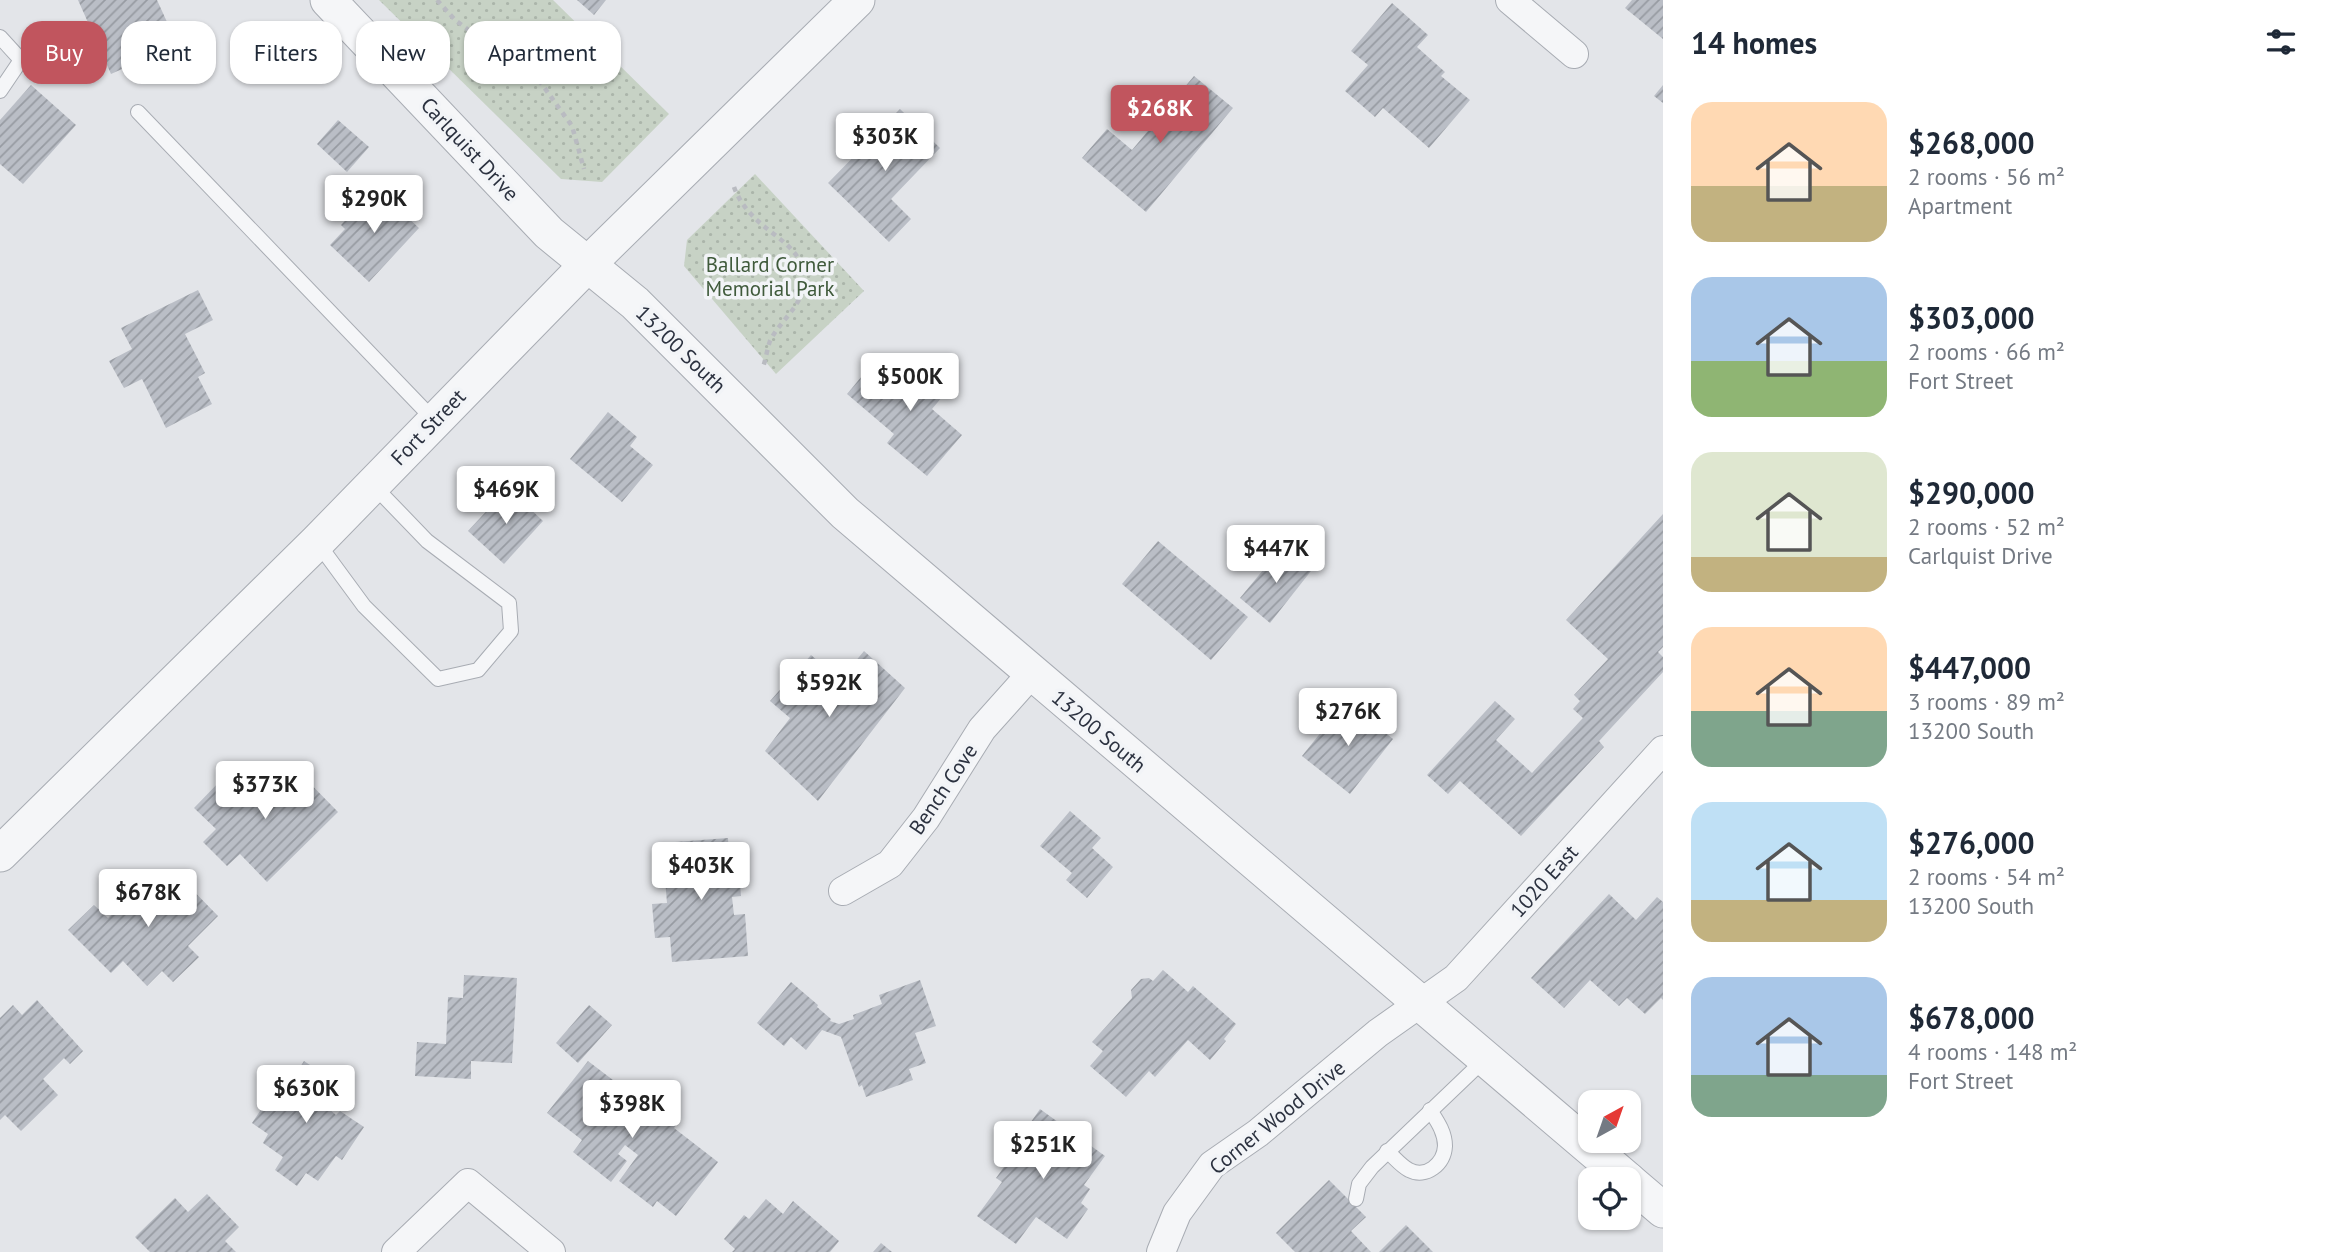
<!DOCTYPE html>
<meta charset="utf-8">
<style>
body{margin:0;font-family:"PT Sans",sans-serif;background:#f6f6f7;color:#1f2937;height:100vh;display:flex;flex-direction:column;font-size:26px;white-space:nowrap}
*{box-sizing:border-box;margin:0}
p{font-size:23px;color:#747a83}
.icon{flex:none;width:38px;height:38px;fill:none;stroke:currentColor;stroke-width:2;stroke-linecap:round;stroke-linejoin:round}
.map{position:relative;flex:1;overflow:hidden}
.sheet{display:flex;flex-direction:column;background:#fff;width:665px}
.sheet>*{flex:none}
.hud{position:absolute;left:21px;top:21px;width:665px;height:63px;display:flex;gap:14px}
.needle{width:46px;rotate:40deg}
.buttons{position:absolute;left:1578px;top:1090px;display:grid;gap:14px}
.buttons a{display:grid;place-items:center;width:63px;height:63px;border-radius:14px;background:#fff;box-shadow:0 2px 5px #0004;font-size:35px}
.price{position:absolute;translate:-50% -60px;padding:0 16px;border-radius:7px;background:#fff;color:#222;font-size:23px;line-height:46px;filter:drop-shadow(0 2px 4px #0008)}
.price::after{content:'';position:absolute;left:50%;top:42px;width:21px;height:16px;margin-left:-10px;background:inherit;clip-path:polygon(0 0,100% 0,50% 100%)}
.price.current{background:#c1555e;color:#fff}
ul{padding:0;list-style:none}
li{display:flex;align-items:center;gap:21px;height:175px;padding:0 28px}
li span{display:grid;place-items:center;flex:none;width:196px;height:140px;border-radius:21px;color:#555}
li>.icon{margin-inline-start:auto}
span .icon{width:84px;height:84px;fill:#fffc;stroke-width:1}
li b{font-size:30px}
h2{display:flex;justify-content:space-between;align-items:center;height:84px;padding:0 28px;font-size:30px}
.pill{padding:0 24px;border-radius:21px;background:#fff;box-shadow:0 2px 5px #0004;font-size:24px;line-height:63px}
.pill.current{background:#c1555e;color:#fff}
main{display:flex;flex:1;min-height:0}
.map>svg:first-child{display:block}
.park{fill:url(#park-dots)}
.building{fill:url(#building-hatch)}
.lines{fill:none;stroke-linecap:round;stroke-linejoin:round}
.service-casing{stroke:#a8acb3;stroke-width:16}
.minor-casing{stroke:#a8acb3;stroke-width:30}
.tertiary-casing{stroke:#a8acb3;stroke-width:37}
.path{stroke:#b9bbc1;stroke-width:4.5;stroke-dasharray:5 5;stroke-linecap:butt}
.service{stroke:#f5f6f8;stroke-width:14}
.minor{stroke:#f5f6f8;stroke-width:28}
.tertiary{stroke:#f5f6f8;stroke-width:35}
.labels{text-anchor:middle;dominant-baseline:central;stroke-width:7;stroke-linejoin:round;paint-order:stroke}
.street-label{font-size:21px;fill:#2c3240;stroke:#f2f4f7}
.park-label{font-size:21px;fill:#3f5a3b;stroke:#f2f4f7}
</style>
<main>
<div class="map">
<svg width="1663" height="1252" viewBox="0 0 1663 1252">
<defs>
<pattern id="park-dots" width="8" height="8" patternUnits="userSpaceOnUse" patternTransform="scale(1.75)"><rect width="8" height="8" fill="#c7d2c5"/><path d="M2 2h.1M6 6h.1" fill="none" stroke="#abb5aa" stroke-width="1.8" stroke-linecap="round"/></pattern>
<pattern id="building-hatch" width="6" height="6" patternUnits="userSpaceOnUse" patternTransform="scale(1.75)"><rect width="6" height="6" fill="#babec6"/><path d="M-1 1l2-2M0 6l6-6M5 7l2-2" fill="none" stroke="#979ba2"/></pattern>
</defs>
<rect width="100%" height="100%" fill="#e3e5e9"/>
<g class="park">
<polygon points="379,0 553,0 669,114 602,182 561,179"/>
<polygon points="755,174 864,291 776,374 684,266 687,240"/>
</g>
<g class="building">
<polygon points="78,0 157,0 177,44 111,74"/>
<polygon points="577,0 606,0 594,15"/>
<polygon points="1632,0 1663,0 1663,39 1625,8"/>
<polygon points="1392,3 1428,35 1417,47 1445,72 1441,76 1470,100 1429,148 1383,108 1375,117 1345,91 1368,65 1351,51"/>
<polygon points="1194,76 1233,108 1146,212 1082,158 1107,129 1132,150"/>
<polygon points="31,85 76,125 23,184 0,164 0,120"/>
<polygon points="1663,85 1663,103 1654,96"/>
<polygon points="900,109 940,148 891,199 911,219 889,242 828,183"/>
<polygon points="338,120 369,147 347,172 317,144"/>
<polygon points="376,188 419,228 369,282 330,245 345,229 341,225"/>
<polygon points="198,290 213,320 185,334 205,373 198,377 212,404 166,428 142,379 124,388 109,361 132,349 121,328"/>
<polygon points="922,358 953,384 932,409 962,435 927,476 887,443 894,434 847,394 872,364 898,386"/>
<polygon points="608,412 637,437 630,446 653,465 622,502 570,459"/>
<polygon points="508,488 543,521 504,564 468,531"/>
<polygon points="1663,514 1663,647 1658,652 1663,657 1663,672 1599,741 1604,747 1521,836 1460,781 1448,794 1427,775 1495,701 1515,719 1496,740 1532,773 1583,718 1573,709 1580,701 1574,695 1608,659 1566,620"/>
<polygon points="1158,541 1248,617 1211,660 1122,584"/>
<polygon points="1282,547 1311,571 1270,623 1240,598"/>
<polygon points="864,651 905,688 818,801 765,751 790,718 770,701 811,655 840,680"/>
<polygon points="1346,701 1393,739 1350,794 1302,756"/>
<polygon points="289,762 338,812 267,882 240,854 227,866 203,842 216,829 194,808 222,779 247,804"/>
<polygon points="1070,811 1101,838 1092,848 1113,867 1087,898 1066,880 1072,873 1040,846"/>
<polygon points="728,838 729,857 738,856 741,896 732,897 734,915 745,914 748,956 672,962 670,937 655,938 652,904 667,903 662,843"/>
<polygon points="157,870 166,878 173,870 218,916 188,946 199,957 173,982 162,971 147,986 123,961 111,973 68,930 94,905 108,918"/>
<polygon points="1609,894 1636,920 1657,897 1663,902 1663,1000 1661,998 1645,1014 1627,998 1619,1006 1590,980 1564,1008 1531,978"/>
<polygon points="1163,970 1188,992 1193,986 1236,1024 1224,1039 1226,1041 1210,1060 1188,1040 1155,1077 1149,1071 1126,1097 1090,1066 1103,1051 1092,1042 1132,998 1131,990 1141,979 1149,978 1153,981"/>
<polygon points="464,975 517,978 512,1063 471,1061 471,1079 415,1076 417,1042 446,1044 448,997 463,998"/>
<polygon points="920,980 936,1026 915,1033 926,1063 909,1069 913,1080 866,1097 862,1085 859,1087 841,1037 822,1030 806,1050 791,1037 784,1046 757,1023 791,982 818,1005 817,1007 831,1019 830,1021 839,1024 854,1019 853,1015 882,1004 879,995"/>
<polygon points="37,1000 83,1051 70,1064 64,1058 43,1079 58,1095 21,1131 5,1115 0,1120 0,1018 13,1005 22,1015"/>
<polygon points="589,1005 612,1025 578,1063 556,1043"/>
<polygon points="304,1061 344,1088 329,1109 336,1115 340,1111 364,1127 342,1160 336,1156 318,1181 306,1173 297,1186 275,1170 283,1157 263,1143 268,1134 252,1123 282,1078 290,1083"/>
<polygon points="588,1061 647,1106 654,1097 681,1118 674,1128 718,1162 676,1216 657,1201 653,1207 619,1181 638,1155 625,1145 618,1154 627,1161 611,1182 573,1152 582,1140 547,1113"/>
<polygon points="1040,1109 1105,1156 1084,1185 1090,1189 1081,1203 1088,1209 1067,1239 1036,1217 1016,1244 977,1216 1002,1182 996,1178 1030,1131 1026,1129"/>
<polygon points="1329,1180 1366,1217 1351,1231 1371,1252 1295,1252 1276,1233"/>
<polygon points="207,1194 239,1227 225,1241 236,1252 150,1252 135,1237 175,1198 188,1212"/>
<polygon points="766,1199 783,1214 793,1201 839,1241 830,1252 732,1252 735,1249 724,1239 744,1215 749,1219"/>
<polygon points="1406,1225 1433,1252 1379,1252"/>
<polygon points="881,1243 892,1252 873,1252"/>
</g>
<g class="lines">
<defs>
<g id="service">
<polyline points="0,37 21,60 0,91"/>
<polyline points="138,112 434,420"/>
<polyline points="317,542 364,606 438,679 478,670 511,631 509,603 427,541 373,485"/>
<path d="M1387,1151c7,6 14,15 22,19 17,9 35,-6 36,-24 0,-14 -8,-25 -15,-36"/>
<polyline points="1356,1199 1359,1184 1372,1167 1485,1059"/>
</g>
<g id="minor">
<polyline points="1510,0 1574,54"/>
<polyline points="843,891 890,864 926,818 982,729 1032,673"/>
<polyline points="396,1252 468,1183 551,1252"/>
<polyline points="1161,1252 1177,1213 1212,1165 1258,1133 1378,1033 1456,978 1663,750"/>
</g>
<g id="tertiary">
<polyline points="328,0 549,233 635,303 845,513 1628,1180"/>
<polyline points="0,854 317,542 587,265 857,0"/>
<polyline points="1629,1181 1663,1210"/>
</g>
</defs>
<use href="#service" class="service-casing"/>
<use href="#minor" class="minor-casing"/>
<use href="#tertiary" class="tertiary-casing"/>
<g class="path">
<polyline points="437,0 455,20 541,83 572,126 584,169"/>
<path d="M734,187c5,14 14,25 25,35 21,19 53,33 43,69 -4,18 -24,33 -32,50 -3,8 -4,18 -7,26"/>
</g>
<use href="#service" class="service"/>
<use href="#minor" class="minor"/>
<use href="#tertiary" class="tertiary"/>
</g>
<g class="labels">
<g class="street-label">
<text transform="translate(470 149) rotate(47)">Carlquist Drive</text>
<text transform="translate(681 349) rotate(44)">13200 South</text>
<text transform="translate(428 427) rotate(-46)">Fort Street</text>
<text transform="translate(1099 731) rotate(40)">13200 South</text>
<text transform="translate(943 789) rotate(-56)">Bench Cove</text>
<text transform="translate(1544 881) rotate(-48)">1020 East</text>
<text transform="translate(1277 1117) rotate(-39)">Corner Wood Drive</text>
</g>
<g class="park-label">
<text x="770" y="264">Ballard Corner<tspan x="770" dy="24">Memorial Park</tspan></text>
</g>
</g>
</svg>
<div class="buttons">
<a><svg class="needle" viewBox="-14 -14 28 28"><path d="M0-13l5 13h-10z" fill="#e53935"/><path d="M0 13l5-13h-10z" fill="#747a83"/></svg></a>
<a><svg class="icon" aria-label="locate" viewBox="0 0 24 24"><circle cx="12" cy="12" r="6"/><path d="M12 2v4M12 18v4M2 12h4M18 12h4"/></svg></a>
</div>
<b class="price current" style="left:1160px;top:145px">$268K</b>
<b class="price" style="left:885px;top:173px">$303K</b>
<b class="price" style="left:374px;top:235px">$290K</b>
<b class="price" style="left:910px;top:413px">$500K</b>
<b class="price" style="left:506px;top:526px">$469K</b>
<b class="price" style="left:1276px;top:585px">$447K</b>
<b class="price" style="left:829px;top:719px">$592K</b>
<b class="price" style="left:1348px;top:748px">$276K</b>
<b class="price" style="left:265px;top:821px">$373K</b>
<b class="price" style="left:701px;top:902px">$403K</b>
<b class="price" style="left:148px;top:929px">$678K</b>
<b class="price" style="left:306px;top:1125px">$630K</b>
<b class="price" style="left:632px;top:1140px">$398K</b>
<b class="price" style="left:1043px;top:1181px">$251K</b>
<div class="hud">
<a class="pill current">Buy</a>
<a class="pill">Rent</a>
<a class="pill">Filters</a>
<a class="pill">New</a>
<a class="pill">Apartment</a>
</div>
</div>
<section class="sheet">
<h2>14 homes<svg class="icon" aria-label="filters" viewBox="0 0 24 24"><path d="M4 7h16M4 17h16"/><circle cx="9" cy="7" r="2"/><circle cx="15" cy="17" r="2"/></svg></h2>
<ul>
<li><span style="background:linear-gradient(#ffd9b3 60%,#c2b280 0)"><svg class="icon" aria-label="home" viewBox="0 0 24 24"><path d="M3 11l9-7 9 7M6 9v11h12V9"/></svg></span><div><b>$268,000</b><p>2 rooms · 56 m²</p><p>Apartment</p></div></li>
<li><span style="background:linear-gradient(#a9c7e8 60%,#8fb573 0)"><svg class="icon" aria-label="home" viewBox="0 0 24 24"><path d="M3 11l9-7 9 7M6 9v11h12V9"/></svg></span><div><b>$303,000</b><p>2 rooms · 66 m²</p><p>Fort Street</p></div></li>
<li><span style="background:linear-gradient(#dfe7d0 75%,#c2b280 0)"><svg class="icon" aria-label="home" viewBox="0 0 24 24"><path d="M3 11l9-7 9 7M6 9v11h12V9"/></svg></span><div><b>$290,000</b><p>2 rooms · 52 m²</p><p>Carlquist Drive</p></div></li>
<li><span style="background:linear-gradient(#ffd9b3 60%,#7fa58c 0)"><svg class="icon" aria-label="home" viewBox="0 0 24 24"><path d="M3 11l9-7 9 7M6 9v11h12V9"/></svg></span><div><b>$447,000</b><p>3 rooms · 89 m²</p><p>13200 South</p></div></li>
<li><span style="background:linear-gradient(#bfe0f5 70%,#c2b280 0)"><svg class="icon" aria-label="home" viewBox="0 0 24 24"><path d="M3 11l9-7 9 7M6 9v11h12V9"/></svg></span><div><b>$276,000</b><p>2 rooms · 54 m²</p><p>13200 South</p></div></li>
<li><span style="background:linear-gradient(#a9c7e8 70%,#7fa58c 0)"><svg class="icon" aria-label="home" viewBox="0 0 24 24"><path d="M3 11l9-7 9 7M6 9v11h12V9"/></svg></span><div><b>$678,000</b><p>4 rooms · 148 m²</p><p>Fort Street</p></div></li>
</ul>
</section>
</main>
